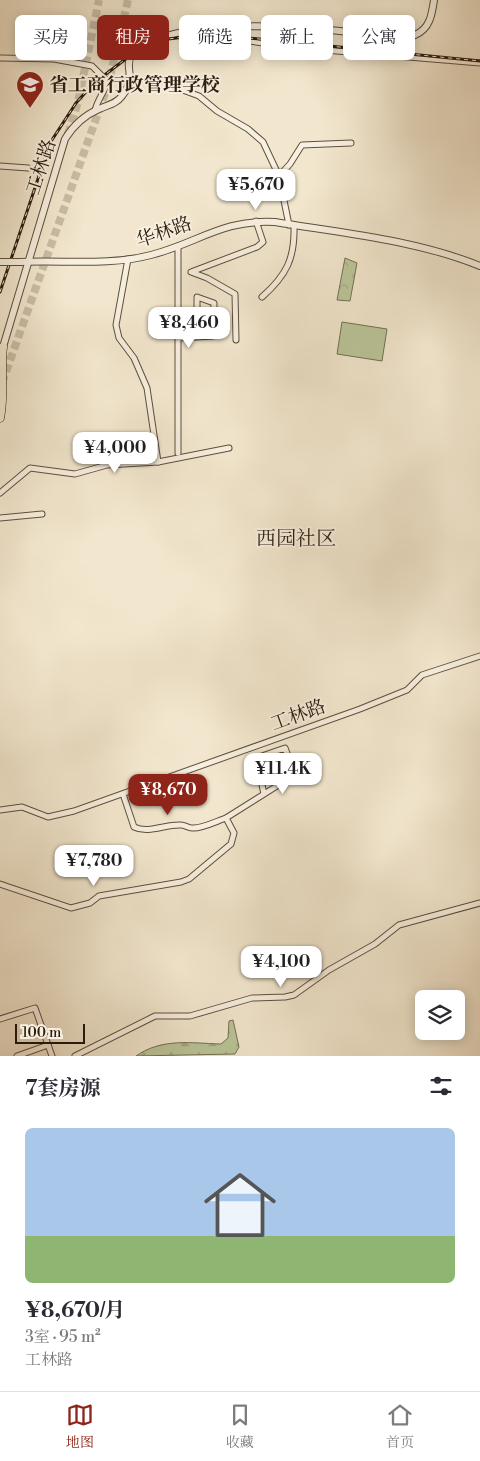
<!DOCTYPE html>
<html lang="zh">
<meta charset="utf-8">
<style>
body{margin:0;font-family:"Libre Bodoni","Noto Serif SC",serif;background:#f7f7f7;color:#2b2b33;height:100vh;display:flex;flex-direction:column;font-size:19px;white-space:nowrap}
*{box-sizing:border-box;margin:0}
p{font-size:16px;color:#7c7c81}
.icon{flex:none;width:28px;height:28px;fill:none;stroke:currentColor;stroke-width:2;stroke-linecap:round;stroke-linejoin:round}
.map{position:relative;height:1056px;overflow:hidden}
.drawer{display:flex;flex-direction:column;background:#fff;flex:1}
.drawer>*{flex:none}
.hud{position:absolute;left:15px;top:15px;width:450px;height:45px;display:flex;gap:10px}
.tools{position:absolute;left:415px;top:990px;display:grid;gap:10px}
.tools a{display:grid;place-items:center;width:50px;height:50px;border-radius:8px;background:#fff;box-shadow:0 2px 12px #0003;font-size:25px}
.scale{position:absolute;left:15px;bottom:12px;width:70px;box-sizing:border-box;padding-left:5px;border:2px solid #2b1c0d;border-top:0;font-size:14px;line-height:18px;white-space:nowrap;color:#2b1c0d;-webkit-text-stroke:4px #f7efdf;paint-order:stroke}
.price{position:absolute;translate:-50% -42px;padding:0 11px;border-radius:10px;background:#fff;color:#222;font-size:16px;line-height:32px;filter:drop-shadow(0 1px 2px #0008)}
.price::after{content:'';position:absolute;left:50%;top:30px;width:15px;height:11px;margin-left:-8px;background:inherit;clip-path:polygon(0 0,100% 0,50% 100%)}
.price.active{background:#8f2418;color:#fff}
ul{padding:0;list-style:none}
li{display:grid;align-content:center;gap:10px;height:265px;padding:0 25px}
li span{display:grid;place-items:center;height:155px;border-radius:8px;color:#555}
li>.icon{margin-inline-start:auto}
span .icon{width:90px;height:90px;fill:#fffc;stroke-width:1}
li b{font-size:21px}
h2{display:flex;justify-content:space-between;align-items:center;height:60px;padding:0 25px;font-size:21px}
.chip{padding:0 18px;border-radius:8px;background:#fff;box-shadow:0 2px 12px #0003;font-size:18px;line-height:45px}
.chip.active{background:#8f2418;color:#fff}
.dock{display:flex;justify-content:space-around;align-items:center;height:70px;border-top:1px solid #e1e1e2;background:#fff;font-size:14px;color:#7c7c81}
.dock a{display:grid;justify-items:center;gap:2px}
.dock .active{color:#8f2418}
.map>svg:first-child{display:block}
.forest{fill:url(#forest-firs);stroke:#727053}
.park{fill:url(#park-crowns);stroke:#727053}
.pitch{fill:#bac599;stroke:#727053}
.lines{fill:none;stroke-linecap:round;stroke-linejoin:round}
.trunk-tunnel{stroke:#cabea7;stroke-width:8;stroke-dasharray:8 4;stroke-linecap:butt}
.minor-casing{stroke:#5d4f3d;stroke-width:7}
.tertiary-casing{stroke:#5d4f3d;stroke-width:8}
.trunk-casing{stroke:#2b1c0d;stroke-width:9}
.minor{stroke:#f7efdf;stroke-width:5}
.tertiary{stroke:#f7efdf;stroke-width:6}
.trunk{stroke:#f2e7ce;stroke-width:8}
.rail-casing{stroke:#2b1c0d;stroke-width:3}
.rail{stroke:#f7efdf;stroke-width:1;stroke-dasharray:4;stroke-linecap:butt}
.tertiary-bridge-casing{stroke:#5d4f3d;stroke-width:8;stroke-linecap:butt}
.tertiary-bridge{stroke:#f7efdf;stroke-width:6}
.labels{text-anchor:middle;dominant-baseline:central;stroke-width:4;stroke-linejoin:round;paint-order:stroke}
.poi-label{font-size:19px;font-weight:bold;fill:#2b1c0d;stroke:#f7efdf;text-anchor:start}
.street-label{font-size:19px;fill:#2b1c0d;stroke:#f7efdf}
.neighbourhood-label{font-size:20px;fill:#2b1c0d;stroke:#f7efdf}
</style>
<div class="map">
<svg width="480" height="1056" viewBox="0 0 480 1056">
<defs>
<pattern id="forest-firs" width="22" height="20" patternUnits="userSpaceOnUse" patternTransform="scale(1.25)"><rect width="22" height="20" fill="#bac599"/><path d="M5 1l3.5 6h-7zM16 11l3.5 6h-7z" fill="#a0a983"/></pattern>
<pattern id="park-crowns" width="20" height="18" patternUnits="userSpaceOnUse" patternTransform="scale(1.25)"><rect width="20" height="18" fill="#bac599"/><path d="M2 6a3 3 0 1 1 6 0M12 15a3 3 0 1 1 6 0" fill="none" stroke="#a0a983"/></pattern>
</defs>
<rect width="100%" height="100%" fill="#f2e7ce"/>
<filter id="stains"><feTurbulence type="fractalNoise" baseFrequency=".004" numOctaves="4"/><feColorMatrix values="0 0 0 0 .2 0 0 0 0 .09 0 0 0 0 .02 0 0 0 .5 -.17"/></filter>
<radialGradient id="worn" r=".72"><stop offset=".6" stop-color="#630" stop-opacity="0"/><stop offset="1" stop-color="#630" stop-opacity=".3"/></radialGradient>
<path class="forest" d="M233,1020l6,27 -4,7 -99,2c26,-18 54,-13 85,-12l7,-6 1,-17z"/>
<polygon class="park" points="345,258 357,263 350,301 337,300"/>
<polygon class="pitch" points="342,322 387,329 382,361 337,354"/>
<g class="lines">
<g class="trunk-tunnel">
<polyline points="68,134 78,102 99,0"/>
<polyline points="2,383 108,85 128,0"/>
</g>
<defs>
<g id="minor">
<polyline points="224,28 230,38 289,47 480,63"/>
<path d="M0,58l54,1 38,7 15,15c0,8 -10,18 -12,30"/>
<polyline points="180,89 199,96 217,111 248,129 263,142 279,176 289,225"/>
<polyline points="0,166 28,168"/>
<polyline points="279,176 290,164 302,145 351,143"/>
<polyline points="128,259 116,325 119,338 134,358 147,388 158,462"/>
<path d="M262,297c25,-22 33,-39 32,-72"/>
<polyline points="179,338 213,336 214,303 197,297 197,337"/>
<polyline points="236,340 235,294 207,278 191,272 257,247 263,242 256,221"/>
<polyline points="178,453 178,246"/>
<polyline points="0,493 30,468 75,474 107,465 158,462 229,448"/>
<polyline points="0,518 42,514"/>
<path d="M123,794l11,33c15,7 31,-3 47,-2 4,0 7,3 11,3 9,1 25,-7 34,-10l62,-39 5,-10 -8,-21 -29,10 8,36"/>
<polyline points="0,810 22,807 48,817 74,811 360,709 407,690 422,675 480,656"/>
<polyline points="0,884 71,908 90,903 99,896 181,882 189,879 231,844 234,833 226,818"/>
<polyline points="0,1019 35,1008 52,1056"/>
<polyline points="17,1056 48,1045"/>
<polyline points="75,1056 155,1016 190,1016 252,998 285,997 294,995 329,970 375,944 399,925 480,903"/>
</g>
<g id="tertiary">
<path d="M21,262c43,-2 88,4 130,-7 47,-12 72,-36 124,-33 68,11 141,18 205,44"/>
<path d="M3,347l62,-208c8,-13 20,-24 34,-30 9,-4 17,-5 23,-13 22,-28 -16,-36 36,-57 44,-18 133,-13 182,-8 23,2 52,13 75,4 15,-6 17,-21 19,-35"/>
</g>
<path id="trunk" d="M0,418c5,-24 0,-47 3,-71"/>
</defs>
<use href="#minor" class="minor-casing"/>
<use href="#tertiary" class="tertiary-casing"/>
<use href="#trunk" class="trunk-casing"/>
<use href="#minor" class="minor"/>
<use href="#tertiary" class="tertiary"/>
<use href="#trunk" class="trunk"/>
<defs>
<polyline id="rail" points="0,292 50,143 76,103 94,83 127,58 168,39 209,34 480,61"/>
</defs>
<use href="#rail" class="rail-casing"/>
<use href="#rail" class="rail"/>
<defs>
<polyline id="tertiary-bridge" points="0,262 21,262"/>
</defs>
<use href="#tertiary-bridge" class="tertiary-bridge-casing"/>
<use href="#tertiary-bridge" class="tertiary-bridge"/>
</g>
<defs>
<symbol id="university-pin" viewBox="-11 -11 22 30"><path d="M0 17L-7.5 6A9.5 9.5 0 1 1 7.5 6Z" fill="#8f2418" stroke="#f7efdf"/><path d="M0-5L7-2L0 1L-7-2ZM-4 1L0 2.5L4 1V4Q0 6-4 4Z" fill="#fff"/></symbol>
</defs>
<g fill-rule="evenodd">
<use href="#university-pin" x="14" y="69" width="32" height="43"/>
</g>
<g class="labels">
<g class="poi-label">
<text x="49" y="85">省工商行政管理学校</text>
</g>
<g class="street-label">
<text transform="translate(41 167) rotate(-72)">工林路</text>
<text transform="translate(164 232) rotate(-19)">华林路</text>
<text transform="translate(298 715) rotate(-20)">工林路</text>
</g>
<g class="neighbourhood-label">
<text x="296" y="539">西园社区</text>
</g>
</g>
<rect width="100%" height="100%" filter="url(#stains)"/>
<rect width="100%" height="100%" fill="url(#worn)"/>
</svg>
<div class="tools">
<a><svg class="icon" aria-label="layers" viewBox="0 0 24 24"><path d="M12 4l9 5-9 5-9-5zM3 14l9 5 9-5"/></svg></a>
</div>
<div class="scale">100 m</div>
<b class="price" style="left:256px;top:211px">¥5,670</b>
<b class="price" style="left:189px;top:349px">¥8,460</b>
<b class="price" style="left:115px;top:474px">¥4,000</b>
<b class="price" style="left:283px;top:795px">¥11.4K</b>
<b class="price active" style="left:168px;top:816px">¥8,670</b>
<b class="price" style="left:94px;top:887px">¥7,780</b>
<b class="price" style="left:281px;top:988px">¥4,100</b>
<div class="hud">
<a class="chip">买房</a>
<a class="chip active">租房</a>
<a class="chip">筛选</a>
<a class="chip">新上</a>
<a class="chip">公寓</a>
</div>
</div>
<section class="drawer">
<h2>7套房源<svg class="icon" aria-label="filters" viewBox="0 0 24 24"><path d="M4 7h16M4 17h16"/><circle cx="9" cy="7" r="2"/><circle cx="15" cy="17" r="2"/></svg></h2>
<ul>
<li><span style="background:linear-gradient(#a9c7e8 70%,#8fb573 0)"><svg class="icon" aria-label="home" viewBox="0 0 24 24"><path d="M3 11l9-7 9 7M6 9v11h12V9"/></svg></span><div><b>¥8,670/月</b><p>3室 · 95 m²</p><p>工林路</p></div></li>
</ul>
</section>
<nav class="dock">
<a class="active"><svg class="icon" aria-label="map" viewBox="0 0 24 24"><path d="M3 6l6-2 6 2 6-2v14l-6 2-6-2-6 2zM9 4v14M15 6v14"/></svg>地图</a>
<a><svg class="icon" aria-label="saved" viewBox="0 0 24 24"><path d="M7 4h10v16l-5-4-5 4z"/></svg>收藏</a>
<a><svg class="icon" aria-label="home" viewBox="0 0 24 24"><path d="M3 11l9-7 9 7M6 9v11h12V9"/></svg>首页</a>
</nav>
